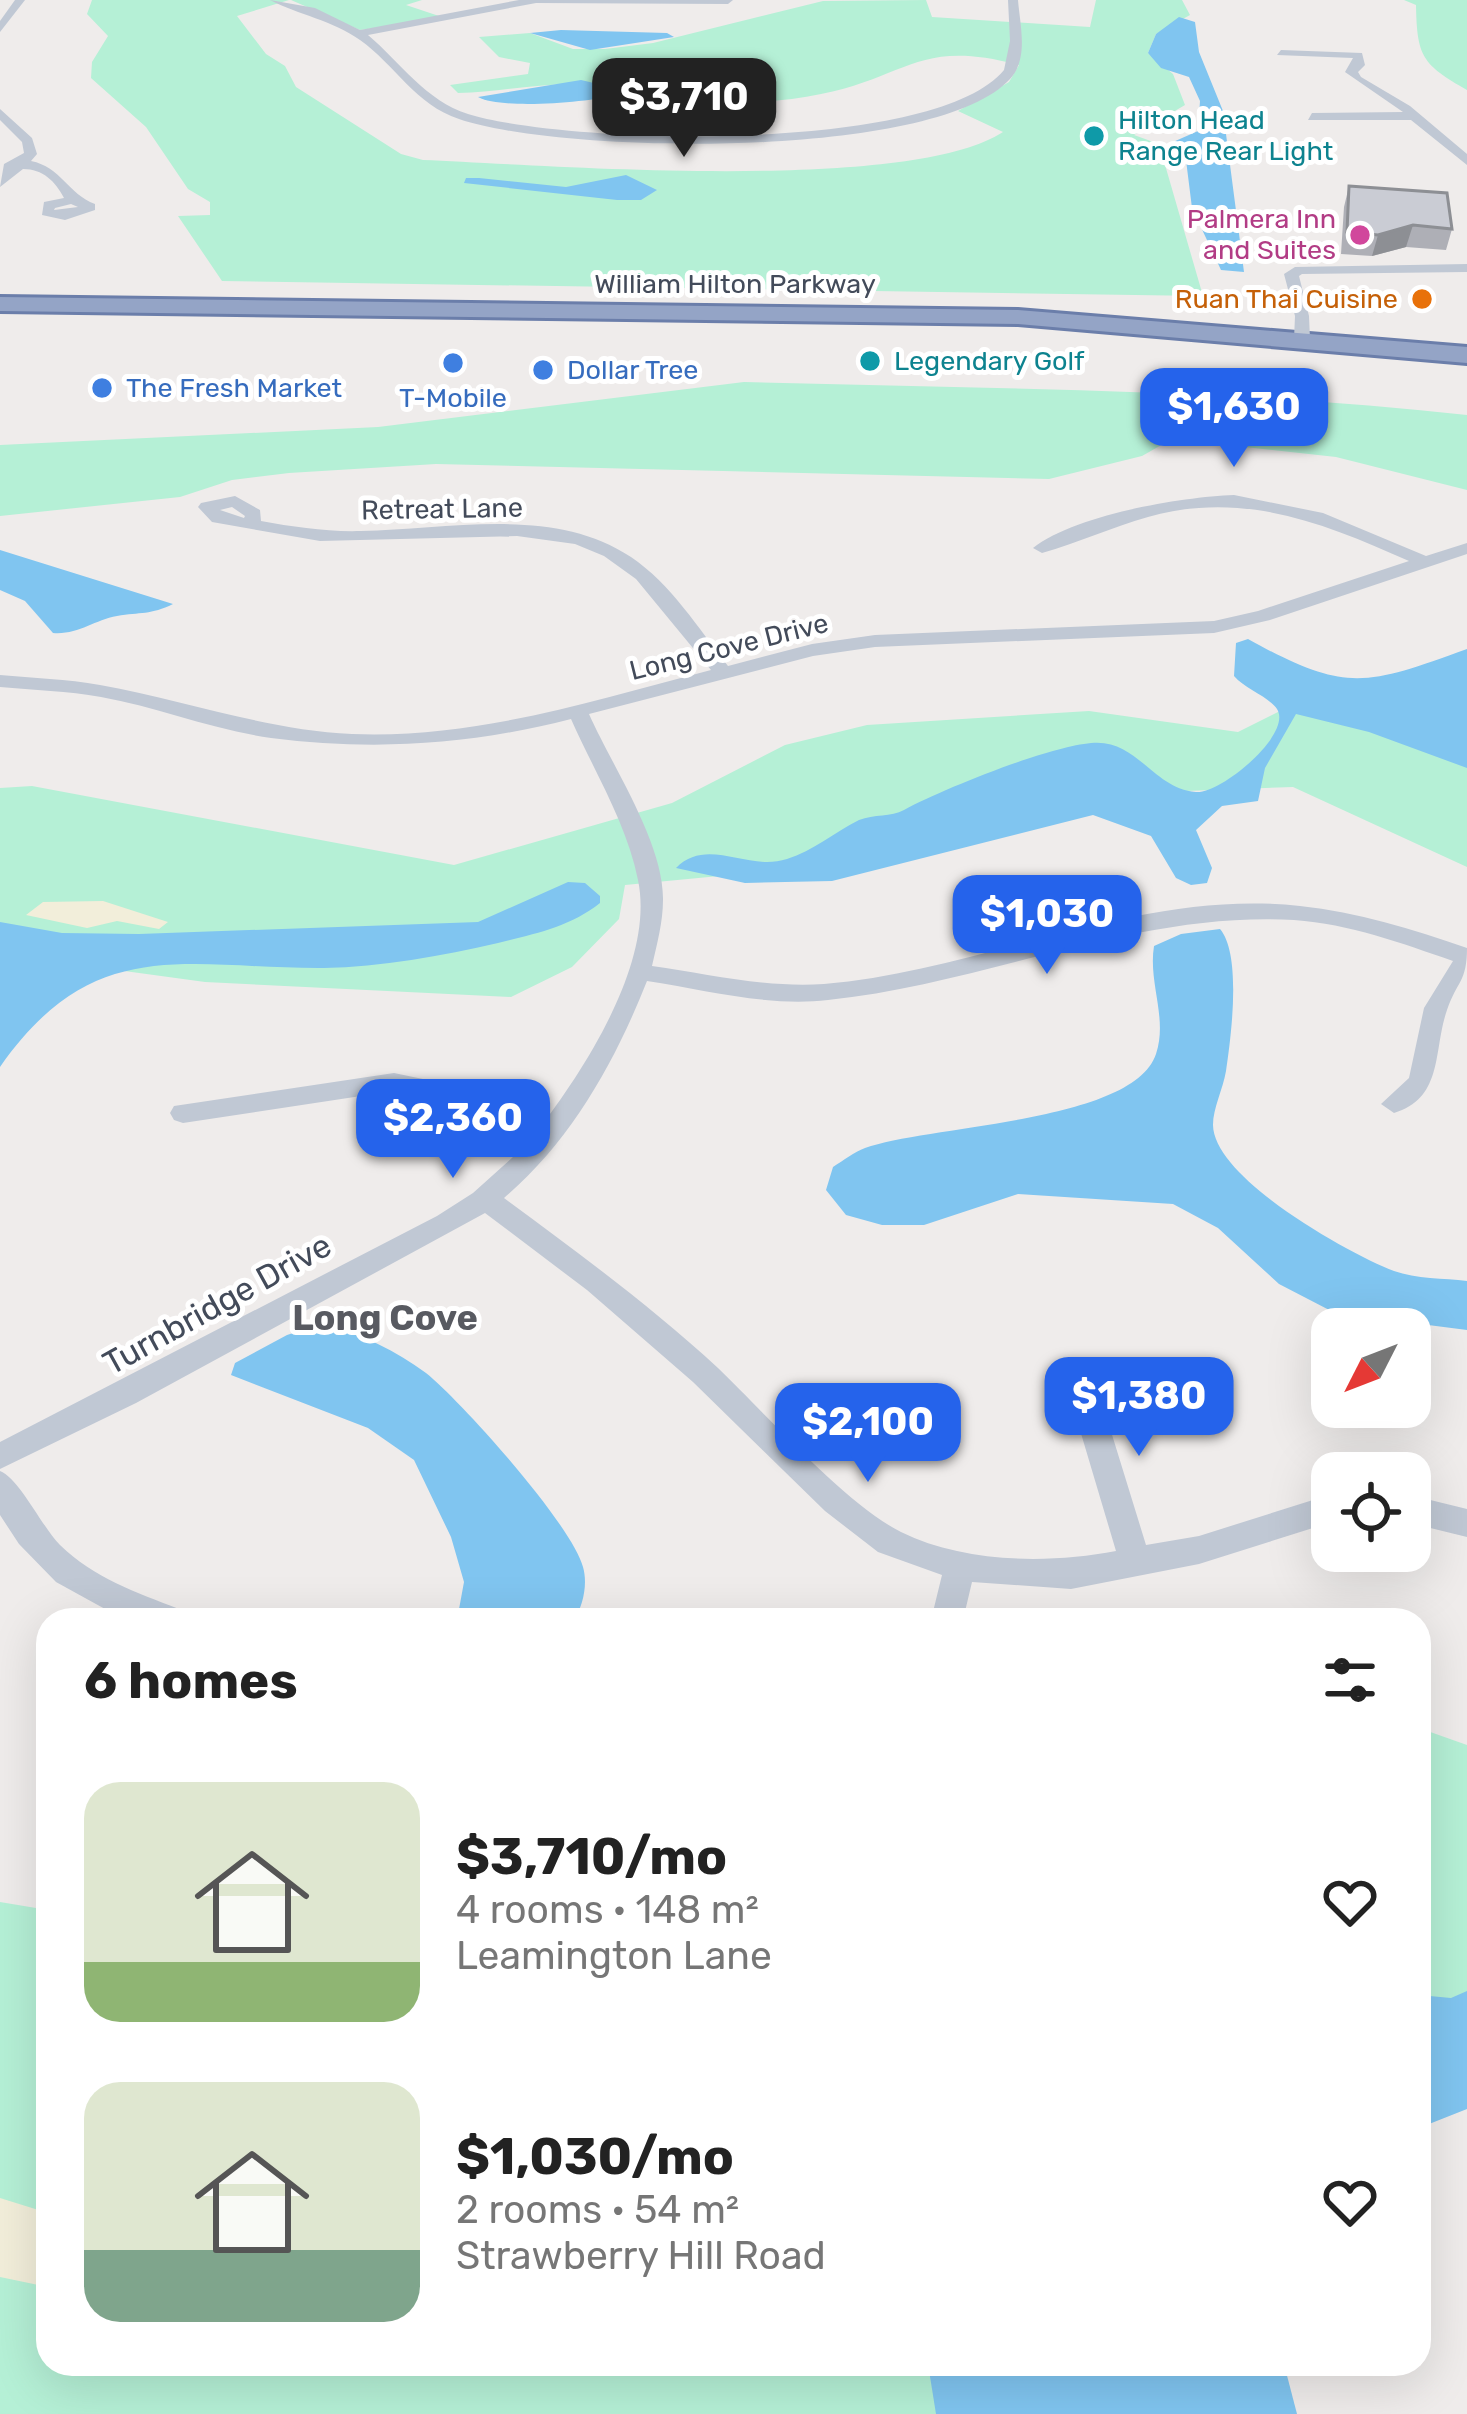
<!DOCTYPE html>
<meta charset="utf-8">
<style>
body{margin:0;font-family:Rubik,sans-serif;background:#f6f6f6;color:#222;height:100vh;display:flex;flex-direction:column;font-size:45px;white-space:nowrap}
*{box-sizing:border-box;margin:0}
p{font-size:39px;color:#767676}
.icon{flex:none;width:66px;height:66px;fill:none;stroke:currentColor;stroke-width:2;stroke-linecap:round;stroke-linejoin:round}
.map{position:relative;flex:1;overflow:hidden}
.panel{position:absolute;left:36px;top:1608px;width:1395px;height:768px;display:flex;flex-direction:column;background:#fff;border-radius:36px;box-shadow:0 12px 48px #0002}
.panel>*{flex:none}
.needle{width:78px;rotate:228deg}
.buttons{position:absolute;left:1311px;top:1308px;display:grid;gap:24px}
.buttons a{display:grid;place-items:center;width:120px;height:120px;border-radius:24px;background:#fff;box-shadow:0 12px 48px #0002;font-size:60px}
.price{position:absolute;translate:-50% -102px;padding:0 27px;border-radius:24px;background:#2563eb;color:#fff;font-size:39px;line-height:78px;filter:drop-shadow(0 3px 6px #0008)}
.price::after{content:'';position:absolute;left:50%;top:72px;width:36px;height:27px;margin-left:-18px;background:inherit;clip-path:polygon(0 0,100% 0,50% 100%)}
.price.active{background:#222;color:#fff}
ul{padding:0;list-style:none}
li{display:flex;align-items:center;gap:36px;height:300px;padding:0 48px}
li span{display:grid;place-items:center;flex:none;width:336px;height:240px;border-radius:36px;color:#555}
li>.icon{margin-inline-start:auto}
span .icon{width:144px;height:144px;fill:#fffc;stroke-width:1}
li b{font-size:51px}
h2{display:flex;justify-content:space-between;align-items:center;height:144px;padding:0 48px;font-size:51px}
.map>svg:first-child{display:block}
.green{fill:#b5f0d6}
.sand{fill:#f2eeda}
.water{fill:#80c5f0}
.lines{fill:none;stroke-linecap:round;stroke-linejoin:round}
.trunk-casing{stroke:#6b7eaa;stroke-width:6}
.minor{fill:#c0c8d4;fill-rule:evenodd}
.trunk{fill:#94a4c6;fill-rule:evenodd}
.wall{fill:#aeafb6}
.shaded-wall{fill:#8d8f94}
.building{fill:#caccd4;stroke:#8d8f94;stroke-width:3}
.culture-dot{fill:#0f9aa8;stroke:#fff;stroke-width:4.5}
.hotel-dot{fill:#d1479c;stroke:#fff;stroke-width:4.5}
.food-dot{fill:#e8710a;stroke:#fff;stroke-width:4.5}
.shop-dot{fill:#3f7fe0;stroke:#fff;stroke-width:4.5}
.labels{text-anchor:middle;dominant-baseline:central;stroke-width:10;stroke-linejoin:round;paint-order:stroke}
.far-culture-label{font-size:27px;fill:#0d838f;stroke:#fff;text-anchor:start}
.far-hotel-label{font-size:27px;fill:#b23c85;stroke:#fff;text-anchor:end}
.far-street-label{font-size:27px;fill:#434b5a;stroke:#fff}
.far-food-label{font-size:27px;fill:#c56008;stroke:#fff;text-anchor:end}
.far-shop-label{font-size:27px;fill:#366cbe;stroke:#fff;text-anchor:start}
.street-label{font-size:33px;fill:#434b5a;stroke:#fff}
.neighbourhood-label{font-size:36px;font-weight:bold;fill:#585a61;stroke:#fff}
</style>
<div class="map">
<svg width="1467" height="2414" viewBox="0 0 1467 2414">
<rect width="100%" height="100%" fill="#efeceb"/>
<g class="green">
<path d="M92,0h197l-52,16 29,38 19,12 11,21 105,67 22,6c124,5 484,34 580,-28l-45,-21 51,-29 10,-17c-101,-27 -111,12 -198,29 -60,13 -127,8 -188,8l-16,-7 2,-6c-55,-13 -106,3 -161,4l-8,-8 78,-11 2,-11 -31,-6 -20,-20 51,-4 43,16h32l48,-6 170,-42 103,-1 6,17 158,10 6,-27h86l8,15 -34,19 -8,19 25,21 12,31 -51,30 25,9 44,152 -981,-15 -44,-65 32,-1v-13l-22,-13 -42,-62 -55,-49 1,-16 16,-26 -21,-22z"/>
<polygon points="291,0 422,0 406,5 445,18 360,30"/>
<path d="M1404,0h63v90c-45,-26 -50,-33 -51,-85z"/>
<path d="M744,382c241,7 484,6 723,33v75l-131,-33 -164,-18 -30,17 -93,23 -613,-15 -147,9 -57,7 -52,17 -180,19v-71l378,-18z"/>
<polygon points="1304,699 1467,740 1467,867 1293,787 1133,793 815,867 625,885 619,919 572,967 511,997 205,982 0,954 0,788 32,786 454,865 672,803 785,745 867,725 1089,711 1238,732"/>
<polygon points="1419,1728 1467,1745 1467,2038 1419,2053"/>
<polygon points="0,1902 48,1910 48,2364 1067,2364 1041,2414 0,2414"/>
</g>
<g class="sand">
<polygon points="103,901 168,922 159,929 117,921 87,928 26,915 43,902"/>
<polygon points="0,2198 48,2213 48,2287 0,2277"/>
</g>
<g class="water">
<polygon points="1179,17 1195,22 1199,52 1223,111 1244,272 1221,270 1192,208 1186,160 1173,142 1198,131 1200,101 1189,77 1161,68 1148,53 1156,34"/>
<polygon points="561,30 667,33 674,37 590,50 530,33"/>
<path d="M581,80l38,9 -2,6c-27,7 -115,15 -139,2z"/>
<polygon points="626,175 657,190 641,200 617,200 464,183 466,178 479,178 566,187"/>
<path d="M0,550l173,54c-22,11 -33,8 -56,12 -23,4 -39,19 -64,17l-28,-32 -25,-11z"/>
<path d="M1248,639c97,54 117,47 219,10v119l-98,-36 -73,-18 -31,54 -7,33 -36,5 -26,24 16,38 -5,15 -16,2 -15,-7 -25,-42 -58,-21 -261,66 -87,2 -69,-15c32,-32 71,4 111,-9 26,-8 48,-27 72,-39 15,-6 32,-3 45,-10 39,-21 143,-63 187,-67 46,-5 62,46 105,49 25,2 97,-58 81,-83 -9,-13 -32,-20 -43,-33l2,-33z"/>
<path d="M568,882l17,1 15,13v7c-30,24 -66,31 -102,40 -56,13 -117,24 -174,25 -137,1 -230,-36 -324,99v-145l62,11 77,1 339,-12z"/>
<path d="M1220,929c22,26 11,108 6,142 -3,18 -13,37 -13,54 1,54 137,129 181,146 22,8 50,7 73,10v49l-132,-17 -56,-29 -61,-56 -45,-24 -155,-10 -94,31h-42l-36,-10 -20,-25 7,-23c11,-7 21,-15 32,-19 63,-23 268,-25 291,-94 12,-36 -8,-71 -2,-108l27,-12z"/>
<path d="M327,1322c35,13 69,29 99,51 36,29 146,152 157,194 5,17 0,39 -9,53h-117l7,-38 -13,-45 -37,-77 -46,-32 -137,-53 4,-12 52,-28z"/>
<polygon points="1467,1991 1467,2109 1419,2128 1419,1995 1451,1998"/>
<polygon points="928,2364 1284,2364 1297,2414 936,2414"/>
</g>
<g class="lines">
<defs>
<polygon id="trunk" points="0,297 1018,310 1467,347 1467,363 1018,324 0,311"/>
</defs>
<use href="#trunk" class="trunk-casing"/>
<g class="minor">
<polygon points="15,0 25,0 0,32 0,21"/>
<path d="M270,0l45,8 45,22 159,-30h214l-5,4 -192,-1 -168,32c32,27 58,66 100,79 100,31 467,40 536,-44l6,-29 -2,-41h10c2,25 11,59 -8,79 -75,82 -450,75 -551,40 -43,-14 -64,-54 -99,-79 -28,-20 -61,-25 -90,-40z"/>
<polygon points="1281,50 1362,53 1365,65 1358,72 1361,77 1410,106 1467,154 1467,165 1411,120 1308,120 1312,113 1403,112 1345,72 1353,58 1277,55"/>
<path d="M0,109l32,29 5,16 -6,7c30,6 37,33 64,43v6l-30,10 -23,-5 2,-13 20,-4c-9,-17 -21,-29 -41,-29l-23,18 4,-23 20,-11 -2,-11 -22,-22zM71,204l7,3 -24,3 1,-2z"/>
<polygon points="1467,264 1467,272 1302,274 1299,276 1309,316 1310,339 1302,344 1294,339 1295,316 1284,274 1295,267"/>
<path d="M1234,495l89,18 103,43 41,-13v11l-197,66 -56,13 -339,14 -62,9 -224,58c23,52 75,129 74,186 0,22 -6,44 -11,66 56,8 114,22 172,18 159,-13 314,-96 476,-78 58,6 112,23 167,42 0,34 -10,33 -20,62 -14,40 -3,88 -53,103l-13,-9 28,-26 15,-70 29,-47c-52,-18 -103,-37 -159,-41 -160,-9 -309,64 -466,80 -60,7 -122,-10 -181,-19 -32,81 -76,160 -143,217 73,54 147,108 214,170 48,46 127,136 183,164 63,31 147,32 215,19l-53,-178 5,-9 10,-3 10,3 5,9 53,172 53,-9 133,-42v28l-133,42 -128,25 -99,-7 -9,38h-32l11,-45 -64,-23 -53,-41 -132,-129 -106,-92 -102,-77 -349,190 -136,66v-27l437,-226 36,-23 51,-46 -43,-27 -48,-21 -39,-8 -211,32 -9,-3 -4,-7 4,-7 220,-33 53,11 52,22 39,24c47,-61 117,-169 100,-250 -11,-56 -44,-109 -67,-161 -101,26 -197,32 -300,19 -58,-8 -113,-31 -170,-41 -33,-6 -68,-7 -101,-10v-12c33,3 67,4 100,10 85,15 165,45 252,49 123,5 240,-33 359,-64l-75,-91 -32,-23 -29,-12 -58,-8 -197,5 -108,-19 -14,-15 3,-4 34,-7 25,14 1,11c33,6 66,11 100,10 87,-1 192,-26 270,26 40,27 67,71 97,109l84,-22 63,-9 339,-14 44,-10 151,-50c-85,-38 -167,-71 -261,-44 -36,10 -70,26 -106,36l-9,-5c42,-33 147,-51 201,-53zM232,507l13,9 -1,2 -24,-8z"/>
<path d="M0,1471c19,7 42,56 60,74 34,33 75,47 119,64l4,11h-58l-69,-38 -37,-38 -19,-29z"/>
<polygon points="1410,1495 1467,1509 1467,1537 1410,1523"/>
</g>
<use href="#trunk" class="trunk"/>
</g>
<polygon class="wall" points="1349,186 1452,229 1446,250 1406,247 1372,256 1341,254 1344,207"/>
<polygon class="shaded-wall" points="1413,225 1406,247 1372,256 1378,235"/>
<polygon class="building" points="1349,186 1447,193 1452,229 1413,225 1378,235 1347,232"/>
<g class="culture-dot">
<circle cx="1094" cy="136" r="12"/>
<circle cx="870" cy="361" r="12"/>
</g>
<circle class="hotel-dot" cx="1360" cy="235" r="12"/>
<circle class="food-dot" cx="1422" cy="299" r="12"/>
<g class="shop-dot">
<circle cx="453" cy="363" r="12"/>
<circle cx="543" cy="370" r="12"/>
<circle cx="102" cy="388" r="12"/>
</g>
<g class="labels">
<g class="far-culture-label">
<text x="1118" y="120">Hilton Head<tspan x="1118" dy="31">Range Rear Light</tspan></text>
<text x="894" y="361">Legendary Golf</text>
</g>
<g class="far-hotel-label">
<text x="1336" y="219">Palmera Inn<tspan x="1336" dy="31">and Suites</tspan></text>
</g>
<g class="far-street-label">
<text x="735" y="284">William Hilton Parkway</text>
<text transform="translate(442 509) rotate(-1)">Retreat Lane</text>
<text transform="translate(729 647) rotate(-14)">Long Cove Drive</text>
</g>
<g class="far-food-label">
<text x="1398" y="299">Ruan Thai Cuisine</text>
</g>
<g class="far-shop-label">
<text x="567" y="370">Dollar Tree</text>
<text x="126" y="388">The Fresh Market</text>
<text x="453" y="398" text-anchor="middle">T-Mobile</text>
</g>
<g class="street-label">
<text transform="translate(217 1304) rotate(-29)">Turnbridge Drive</text>
</g>
<g class="neighbourhood-label">
<text x="385" y="1317">Long Cove</text>
</g>
</g>
</svg>
<div class="buttons">
<a><svg class="needle" viewBox="-14 -14 28 28"><path d="M0-13l5 13h-10z" fill="#e53935"/><path d="M0 13l5-13h-10z" fill="#767676"/></svg></a>
<a><svg class="icon" aria-label="locate" viewBox="0 0 24 24"><circle cx="12" cy="12" r="6"/><path d="M12 2v4M12 18v4M2 12h4M18 12h4"/></svg></a>
</div>
<b class="price active" style="left:684px;top:160px">$3,710</b>
<b class="price" style="left:1234px;top:470px">$1,630</b>
<b class="price" style="left:1047px;top:977px">$1,030</b>
<b class="price" style="left:453px;top:1181px">$2,360</b>
<b class="price" style="left:1139px;top:1459px">$1,380</b>
<b class="price" style="left:868px;top:1485px">$2,100</b>
<section class="panel">
<h2>6 homes<svg class="icon" aria-label="filters" viewBox="0 0 24 24"><path d="M4 7h16M4 17h16"/><circle cx="9" cy="7" r="2"/><circle cx="15" cy="17" r="2"/></svg></h2>
<ul>
<li><span style="background:linear-gradient(#dfe7d0 75%,#8fb573 0)"><svg class="icon" aria-label="home" viewBox="0 0 24 24"><path d="M3 11l9-7 9 7M6 9v11h12V9"/></svg></span><div><b>$3,710/mo</b><p>4 rooms · 148 m²</p><p>Leamington Lane</p></div><svg class="icon" aria-label="heart" viewBox="0 0 24 24"><path d="M12 20l-8-8c-3-5 5-10 8-4 3-6 11-1 8 4z"/></svg></li>
<li><span style="background:linear-gradient(#dfe7d0 70%,#7fa58c 0)"><svg class="icon" aria-label="home" viewBox="0 0 24 24"><path d="M3 11l9-7 9 7M6 9v11h12V9"/></svg></span><div><b>$1,030/mo</b><p>2 rooms · 54 m²</p><p>Strawberry Hill Road</p></div><svg class="icon" aria-label="heart" viewBox="0 0 24 24"><path d="M12 20l-8-8c-3-5 5-10 8-4 3-6 11-1 8 4z"/></svg></li>
</ul>
</section>
</div>
